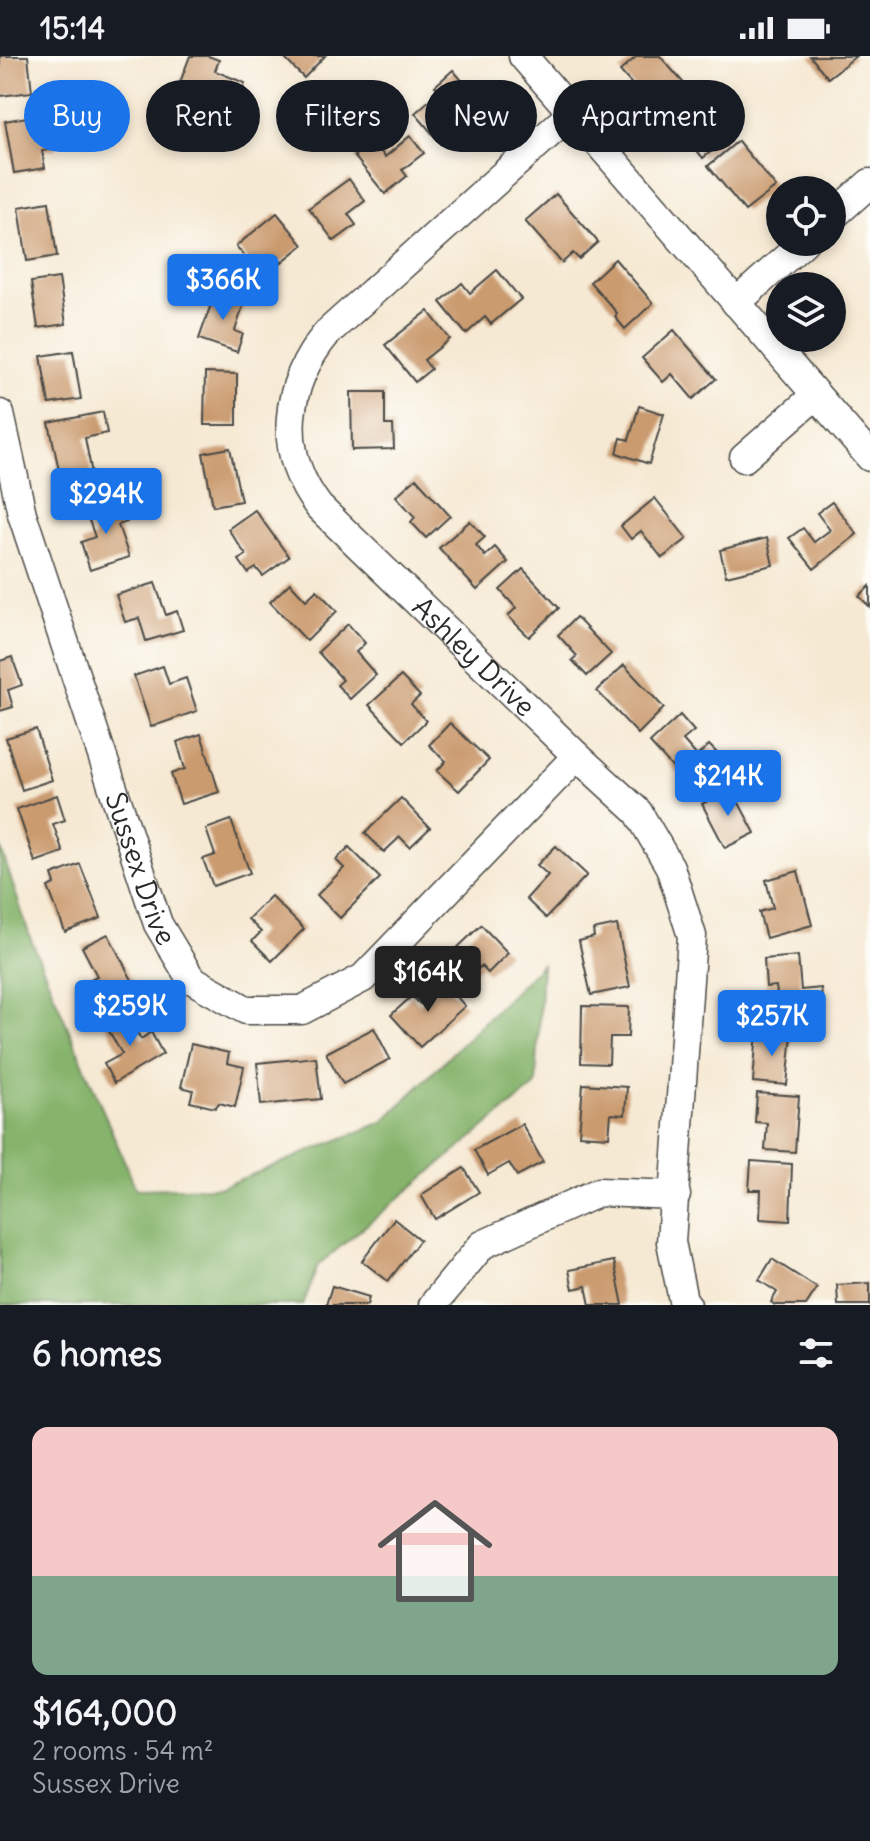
<!DOCTYPE html>
<meta charset="utf-8">
<style>
body{margin:0;font-family:Delius,sans-serif;background:#20242c;color:#f1f3f6;height:100vh;display:flex;flex-direction:column;font-size:30px;white-space:nowrap}
*{box-sizing:border-box;margin:0}
p{font-size:26px;color:#9ea1a6}
.icon{flex:none;width:44px;height:44px;fill:none;stroke:currentColor;stroke-width:2;stroke-linecap:round;stroke-linejoin:round}
.map{position:relative;height:1249px;overflow:hidden}
.panel{display:flex;flex-direction:column;background:#171b24;flex:1}
.panel>*{flex:none}
.guide{position:absolute;left:24px;top:24px;width:822px;height:72px;display:flex;gap:16px}
.buttons{position:absolute;left:766px;top:120px;display:grid;gap:16px}
.buttons a{display:grid;place-items:center;width:80px;height:80px;border-radius:50%;background:#171b24;box-shadow:0 4px 12px #0003;font-size:40px}
.price{position:absolute;translate:-50% -68px;padding:0 18px;border-radius:8px;background:#1a73e8;color:#fff;font-size:26px;line-height:52px;filter:drop-shadow(0 2px 4px #0008)}
.price::after{content:'';position:absolute;left:50%;top:48px;width:24px;height:18px;margin-left:-12px;background:inherit;clip-path:polygon(0 0,100% 0,50% 100%)}
.price.selected{background:#222;color:#fff}
ul{padding:0;list-style:none}
li{display:grid;align-content:center;gap:16px;height:424px;padding:0 32px}
li+li{border-top:2px solid #363941}
li span{display:grid;place-items:center;height:248px;border-radius:16px;color:#555}
li>.icon{margin-inline-start:auto}
span .icon{width:144px;height:144px;fill:#fffc;stroke-width:1}
li b{font-size:34px}
h2{display:flex;justify-content:space-between;align-items:center;height:96px;padding:0 32px;font-size:34px}
.tag{padding:0 28px;border-radius:36px;background:#171b24;box-shadow:0 4px 12px #0003;font-size:28px;line-height:72px}
.tag.selected{background:#1a73e8;color:#fff}
.status{display:flex;justify-content:space-between;align-items:center;height:56px;padding:0 40px;background:#171b24;direction:ltr}
.status svg{height:22px;fill:currentColor}
.map>svg:first-child{display:block}
.forest{fill:#86b46c;stroke:#58704c;stroke-width:2}
.building{fill:#cb9b6f}
.lines{fill:none;stroke-linecap:round;stroke-linejoin:round}
.minor-casing{stroke:#494844;stroke-width:31}
.minor{stroke:#fff;stroke-width:28}
.labels{text-anchor:middle;dominant-baseline:central;stroke-width:6;stroke-linejoin:round;paint-order:stroke}
.street-label{font-size:28px;fill:#2b2b2b;stroke:#fdfcf7}
</style>
<div class="status"><b>15:14</b><svg viewBox="0 0 49 12"><path d="M0 12V9h3v3zM5 12V6h3v6zM10 12V3h3v9zM15 12V0h3v12zM26 1h20v11H26zM47 4h2v5h-2z"/></svg></div>
<div class="map">
<svg width="870" height="1249" viewBox="0 0 870 1249">
<rect width="100%" height="100%" fill="#fdfcf7"/>
<filter id="ink" filterUnits="userSpaceOnUse"><feTurbulence type="fractalNoise" baseFrequency=".0125" numOctaves="2"/><feDisplacementMap in="SourceGraphic" scale="16" xChannelSelector="R" yChannelSelector="G"/><feConvolveMatrix kernelMatrix="1 2 1 2 8 2 1 2 1" color-interpolation-filters="sRGB"/></filter>
<filter id="wash" filterUnits="userSpaceOnUse"><feTurbulence type="fractalNoise" baseFrequency=".006" numOctaves="4" result="noise"/><feDisplacementMap in="SourceGraphic" scale="32" xChannelSelector="R" yChannelSelector="G"/><feGaussianBlur stdDeviation="1.8" result="paint"/><feColorMatrix in="noise" values="0 0 0 0 0 0 0 0 0 0 0 0 0 0 0 0 0 1.4 0 .05"/><feComposite in="paint" operator="in"/></filter>
<g filter="url(#wash)">
<rect width="100%" height="100%" fill="#f6e9d3"/>
<polygon class="forest" points="0,790 31,884 136,1133 221,1131 383,1066 542,908 536,1029 318,1209 303,1249 0,1249"/>
<g id="blocks">
<g class="building">
<polygon points="0,0 28,0 32,36 0,40"/>
<polygon points="190,0 208,0 219,4 215,15 245,27 236,53 178,32"/>
<polygon points="282,0 325,0 304,22"/>
<polygon points="637,0 660,0 687,31 657,57 620,15"/>
<polygon points="810,0 856,0 828,22"/>
<polygon points="453,14 475,40 454,59 463,69 441,88 415,57 440,35 435,30"/>
<polygon points="696,36 731,79 703,102 668,60"/>
<polygon points="38,59 41,78 53,76 56,93 42,95 45,112 14,117 5,65"/>
<polygon points="410,80 424,97 402,114 407,120 385,138 354,100 372,85 385,101"/>
<polygon points="738,85 776,131 745,155 708,110"/>
<polygon points="349,123 365,145 348,158 356,169 334,185 309,152"/>
<polygon points="556,138 598,186 579,203 573,197 562,207 525,165"/>
<polygon points="49,146 57,200 27,205 19,151"/>
<polygon points="277,157 303,189 262,222 236,190"/>
<polygon points="615,203 653,247 625,273 615,261 617,257 590,226"/>
<polygon points="497,214 521,243 491,268 485,261 466,278 440,246 462,227 470,237"/>
<polygon points="59,222 66,268 38,272 31,226"/>
<polygon points="216,234 245,244 235,275 243,278 237,296 199,283"/>
<polygon points="428,255 450,283 424,304 431,313 415,326 385,289"/>
<polygon points="674,274 716,323 693,343 672,318 663,326 642,302"/>
<polygon points="73,295 81,343 49,348 41,300"/>
<polygon points="205,317 237,318 237,369 204,369"/>
<polygon points="351,336 385,336 385,369 393,369 394,393 352,394"/>
<polygon points="639,350 664,358 649,408 617,397 621,382 629,384"/>
<polygon points="103,356 107,377 85,382 92,418 61,424 49,367"/>
<polygon points="230,392 241,445 213,450 203,397"/>
<polygon points="416,422 450,460 426,482 411,466 415,461 396,440"/>
<polygon points="655,442 687,483 662,502 641,475 631,483 621,470"/>
<polygon points="119,444 127,466 118,469 129,501 90,514 81,486 95,481 86,456"/>
<polygon points="832,446 857,478 814,513 789,482 803,472 814,486 830,474 817,457"/>
<polygon points="255,454 289,501 263,520 256,512 248,517 239,504 246,499 228,473"/>
<polygon points="470,465 485,481 476,489 485,500 495,491 508,506 477,534 439,492"/>
<polygon points="767,482 773,509 726,520 720,494"/>
<polygon points="523,513 559,552 529,581 508,560 516,552 500,534"/>
<polygon points="155,527 166,559 177,555 183,574 146,585 139,562 125,566 116,539"/>
<polygon points="290,527 306,544 317,534 337,555 307,585 270,546"/>
<polygon points="870,530 870,551 859,540"/>
<polygon points="576,561 611,598 587,620 572,604 577,600 558,579"/>
<polygon points="348,568 365,587 356,596 376,619 350,643 337,629 343,624 318,596"/>
<polygon points="12,601 22,629 8,634 13,651 0,655 0,605"/>
<polygon points="624,609 664,652 638,678 597,635"/>
<polygon points="163,610 169,628 186,622 197,655 151,671 134,620"/>
<polygon points="401,620 420,640 411,648 426,665 404,686 369,649"/>
<polygon points="680,659 694,675 683,684 697,700 709,689 722,702 690,731 650,687"/>
<polygon points="450,667 489,704 459,735 437,715 446,705 429,689"/>
<polygon points="36,673 52,724 22,734 6,682"/>
<polygon points="201,678 219,736 181,748 171,718 185,713 177,686"/>
<polygon points="731,732 755,777 725,792 702,748"/>
<polygon points="57,739 65,764 53,768 63,796 35,806 17,753"/>
<polygon points="401,742 430,772 410,791 400,781 384,796 365,777"/>
<polygon points="231,764 250,817 213,830 203,803 215,799 206,773"/>
<polygon points="556,790 587,819 546,862 526,843 548,819 537,809"/>
<polygon points="349,791 380,822 340,862 317,839 344,812 336,804"/>
<polygon points="80,808 101,862 65,876 48,831 55,828 52,819"/>
<polygon points="798,815 812,869 766,882 759,856 773,852 766,824"/>
<polygon points="271,840 304,873 272,905 252,885 261,876 248,863"/>
<polygon points="481,869 508,897 488,917 481,910 470,920 450,899"/>
<polygon points="617,869 630,931 591,939 579,885 594,881 593,874"/>
<polygon points="108,878 132,924 94,944 84,926 97,920 82,891"/>
<polygon points="798,900 801,934 821,932 823,951 779,954 776,930 766,931 764,903"/>
<polygon points="444,927 465,950 420,991 391,959 412,940 420,948"/>
<polygon points="582,950 629,951 628,981 610,981 609,1008 581,1007"/>
<polygon points="124,955 141,983 151,976 163,998 114,1027 104,1008 122,998 104,966"/>
<polygon points="374,972 390,1003 343,1028 326,997"/>
<polygon points="757,975 792,978 787,1029 753,1026"/>
<polygon points="191,988 229,997 227,1007 244,1011 235,1051 219,1047 215,1052 190,1046 193,1034 181,1031"/>
<polygon points="316,1001 321,1043 261,1049 257,1007"/>
<polygon points="583,1028 627,1031 625,1059 611,1058 609,1081 579,1079"/>
<polygon points="757,1037 799,1040 795,1096 765,1094 767,1067 755,1066"/>
<polygon points="522,1068 543,1106 517,1120 509,1107 488,1119 474,1094"/>
<polygon points="751,1105 792,1108 790,1165 760,1163 761,1134 749,1134"/>
<polygon points="464,1112 479,1136 435,1163 421,1139"/>
<polygon points="394,1163 420,1184 388,1225 362,1205"/>
<polygon points="772,1203 817,1232 806,1249 775,1249 771,1246 777,1236 759,1224"/>
<polygon points="614,1205 623,1249 590,1249 586,1230 573,1233 569,1214"/>
<polygon points="870,1227 870,1249 838,1249 837,1229"/>
<polygon points="332,1230 369,1241 367,1249 326,1249"/>
</g>
</g>
</g>
<g filter="url(#ink)">
<use href="#blocks" fill-opacity="0" stroke="#494844" stroke-width="2"/>
<g class="lines">
<defs>
<g id="minor">
<polyline points="523,0 870,401"/>
<path id="s1" d="M572,57l-244,219c-44,52 -52,120 -9,175l258,249 61,56 32,55 22,69 -21,306 12,58 4,5"/>
<polyline points="832,161 870,127"/>
<polyline points="736,247 804,186"/>
<path id="s2" d="M0,358l22,100 136,410 33,55 55,31h56l61,-32 214,-222"/>
<polyline points="744,402 816,339"/>
<polyline points="433,1249 482,1189 599,1136 676,1139"/>
</g>
</defs>
<use href="#minor" class="minor-casing"/>
<use href="#minor" class="minor"/>
</g>
</g>
<g class="labels">
<g class="street-label">
<text stroke="none"><textPath href="#s1" startOffset="734">Ashley Drive</textPath></text>
<text stroke="none"><textPath href="#s2" startOffset="476">Sussex Drive</textPath></text>
</g>
</g>
</svg>
<div class="buttons">
<a><svg class="icon" aria-label="locate" viewBox="0 0 24 24"><circle cx="12" cy="12" r="6"/><path d="M12 2v4M12 18v4M2 12h4M18 12h4"/></svg></a>
<a><svg class="icon" aria-label="layers" viewBox="0 0 24 24"><path d="M12 4l9 5-9 5-9-5zM3 14l9 5 9-5"/></svg></a>
</div>
<b class="price" style="left:223px;top:266px">$366K</b>
<b class="price" style="left:106px;top:480px">$294K</b>
<b class="price" style="left:728px;top:762px">$214K</b>
<b class="price selected" style="left:428px;top:958px">$164K</b>
<b class="price" style="left:130px;top:992px">$259K</b>
<b class="price" style="left:772px;top:1002px">$257K</b>
<div class="guide">
<a class="tag selected">Buy</a>
<a class="tag">Rent</a>
<a class="tag">Filters</a>
<a class="tag">New</a>
<a class="tag">Apartment</a>
</div>
</div>
<section class="panel">
<h2>6 homes<svg class="icon" aria-label="filters" viewBox="0 0 24 24"><path d="M4 7h16M4 17h16"/><circle cx="9" cy="7" r="2"/><circle cx="15" cy="17" r="2"/></svg></h2>
<ul>
<li><span style="background:linear-gradient(#f6c9c9 60%,#7fa58c 0)"><svg class="icon" aria-label="home" viewBox="0 0 24 24"><path d="M3 11l9-7 9 7M6 9v11h12V9"/></svg></span><div><b>$164,000</b><p>2 rooms · 54 m²</p><p>Sussex Drive</p></div></li>
</ul>
</section>
